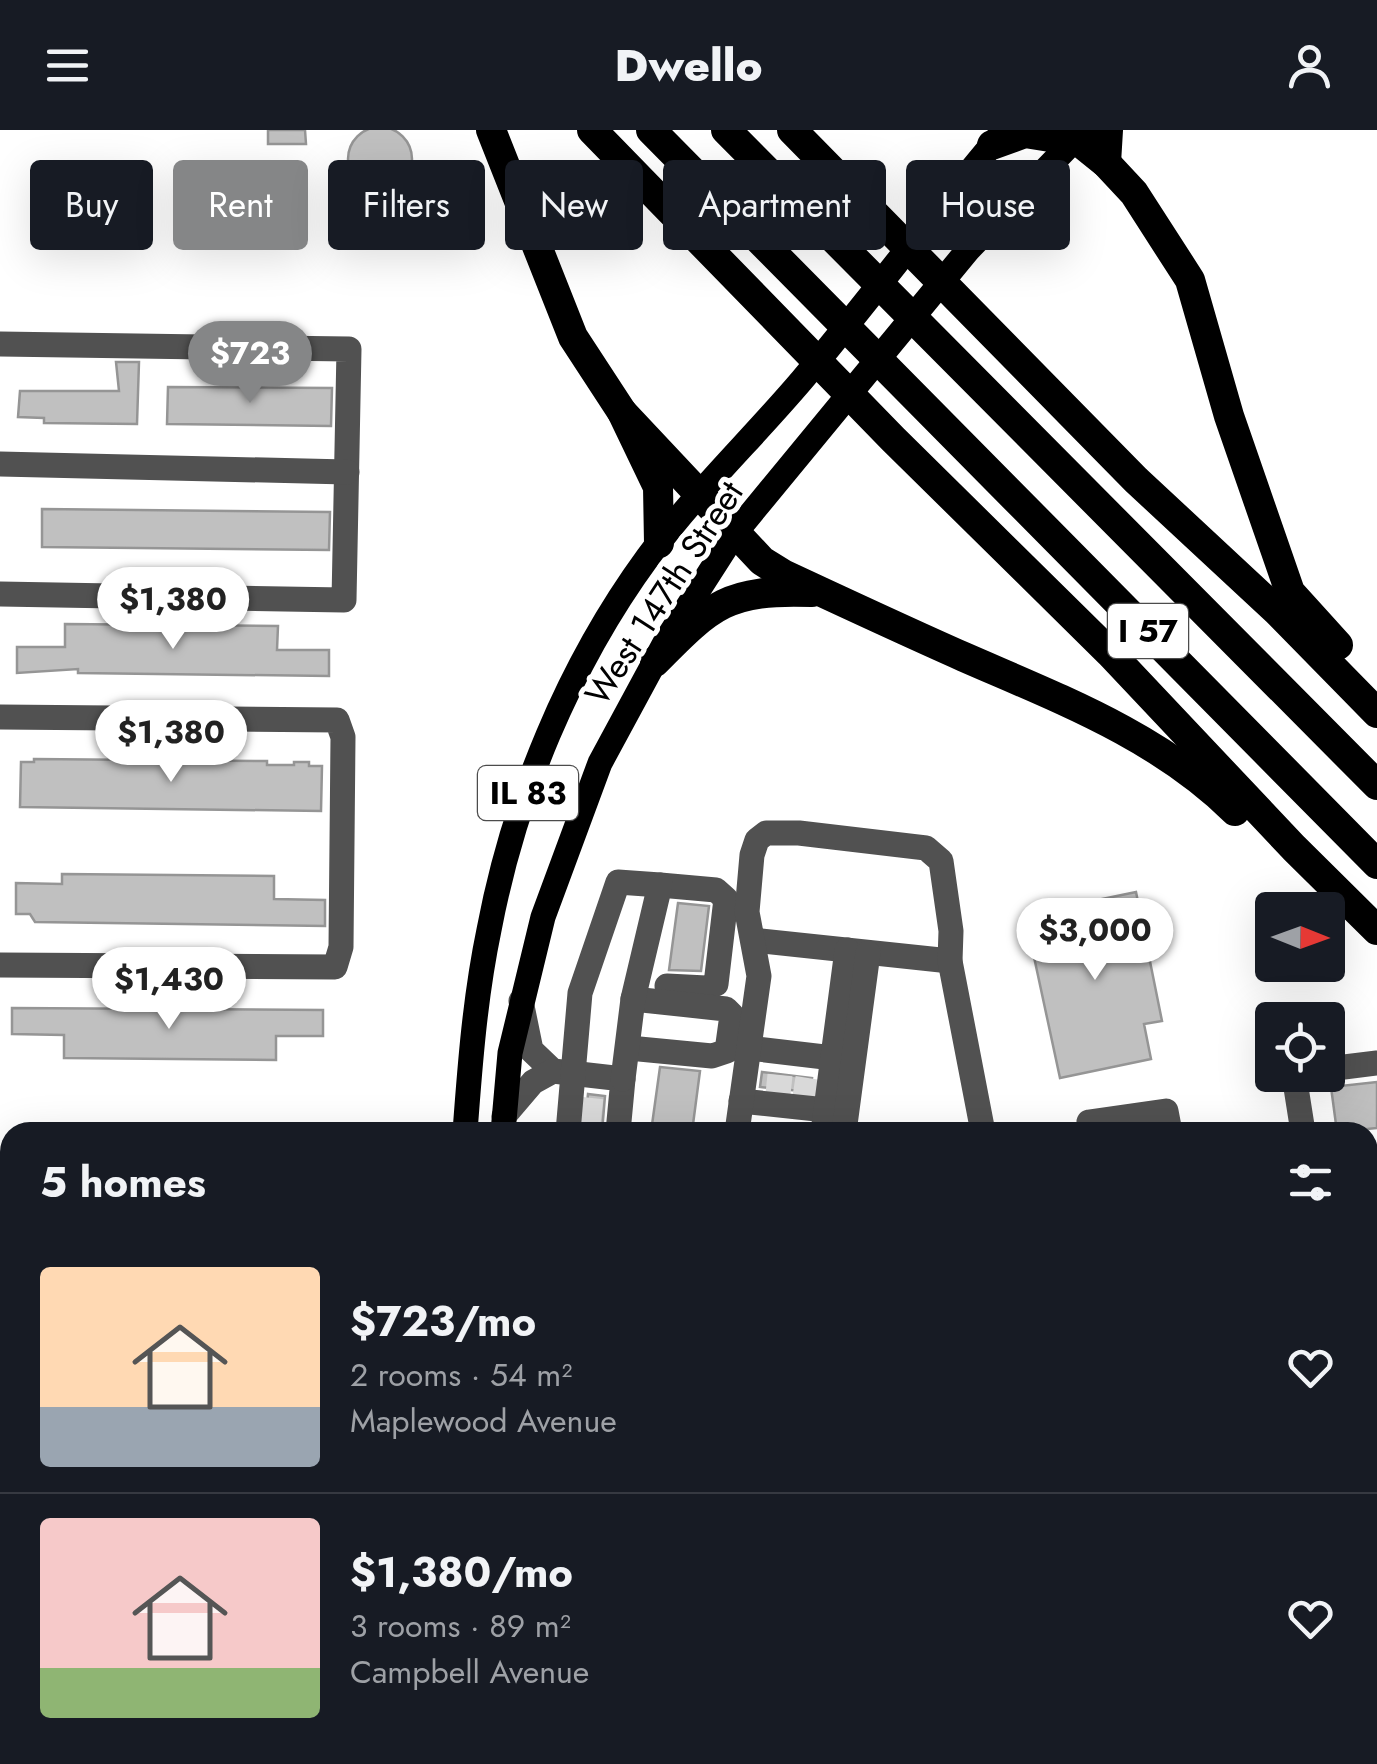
<!DOCTYPE html>
<meta charset="utf-8">
<style>
body{margin:0;font-family:Jost,sans-serif;background:#20242c;color:#f1f3f6;height:100vh;display:flex;flex-direction:column;font-size:38px;white-space:nowrap}
*{box-sizing:border-box;margin:0}
p{font-size:32px;color:#9ea1a6}
.icon{flex:none;width:55px;height:55px;fill:none;stroke:currentColor;stroke-width:2;stroke-linecap:round;stroke-linejoin:round}
.map{position:relative;flex:1;overflow:hidden}
.sheet{position:absolute;left:0px;top:992px;width:1378px;height:642px;display:flex;flex-direction:column;background:#171b24;border-radius:30px 30px 0 0;box-shadow:0 10px 40px #0002}
.sheet>*{flex:none}
.guide{position:absolute;left:30px;top:30px;width:1318px;height:90px;display:flex;gap:20px}
.needle{width:65px;rotate:91deg}
.controls{position:absolute;left:1255px;top:762px;display:grid;gap:20px}
.controls a{display:grid;place-items:center;width:90px;height:90px;border-radius:10px;background:#171b24;box-shadow:0 10px 40px #0002;font-size:50px}
.price{position:absolute;translate:-50% -85px;padding:0 22px;border-radius:35px;background:#fff;color:#222;font-size:32px;line-height:65px;filter:drop-shadow(0 2px 5px #0008)}
.price::after{content:'';position:absolute;left:50%;top:60px;width:30px;height:22px;margin-left:-15px;background:inherit;clip-path:polygon(0 0,100% 0,50% 100%)}
.price.on{background:#858687;color:#fff}
ul{padding:0;list-style:none}
li{display:flex;align-items:center;gap:30px;height:250px;padding:0 40px}
li+li{border-top:2px solid #363941}
li span{display:grid;place-items:center;flex:none;width:280px;height:200px;border-radius:10px;color:#555}
li>.icon{margin-inline-start:auto}
span .icon{width:120px;height:120px;fill:#fffc;stroke-width:1}
li b{font-size:42px}
h2{display:flex;justify-content:space-between;align-items:center;height:120px;padding:0 40px;font-size:42px}
.tag{padding:0 35px;border-radius:10px;background:#171b24;box-shadow:0 10px 40px #0002;font-size:35px;line-height:90px}
.tag.on{background:#858687;color:#fff}
header{display:flex;justify-content:space-between;align-items:center;height:130px;padding:0 40px;background:#171b24;font-size:45px;font-weight:800}
.map>svg:first-child{display:block}
.building{fill:#c0c0c0;stroke:#959595;stroke-width:2.5}
.lines{fill:none;stroke-linecap:round;stroke-linejoin:round}
.minor-tunnel{stroke:#d9d9d9;stroke-width:25;stroke-dasharray:25 12;stroke-linecap:butt}
.minor{stroke:#515151;stroke-width:25}
.major{stroke:#000;stroke-width:25}
.highway{stroke:#000;stroke-width:30}
.labels{text-anchor:middle;dominant-baseline:central;stroke-width:10;stroke-linejoin:round;paint-order:stroke}
.shield{fill:#fff;stroke:#4c4c4c;stroke-width:2.5}
.shield-label{font-size:32px;font-weight:bold;fill:#000}
.street-label{font-size:35px;fill:#000;stroke:#fff}
</style>
<header><svg class="icon" aria-label="menu" viewBox="0 0 24 24"><path d="M4 6h16M4 12h16M4 18h16"/></svg>Dwello<svg class="icon" aria-label="person" viewBox="0 0 24 24"><circle cx="12" cy="8" r="4"/><path d="M4 21q1-7 8-7t8 7"/></svg></header>
<div class="map">
<svg width="1377" height="1634" viewBox="0 0 1377 1634">
<rect width="100%" height="100%" fill="#fff"/>
<g class="building">
<circle cx="380" cy="29" r="32"/>
<polygon points="268,0 305,0 306,14 268,14"/>
<polygon points="116,232 139,232 137,294 44,293 44,288 18,287 20,261 119,261"/>
<polygon points="168,257 332,258 331,296 167,294"/>
<polygon points="42,379 330,382 329,420 42,417"/>
<polygon points="65,494 278,496 277,520 329,520 329,546 78,543 78,539 17,543 17,517 65,517"/>
<polygon points="34,629 267,631 267,635 294,635 294,632 309,632 309,636 322,636 321,681 20,677 21,632 34,632"/>
<polygon points="62,744 274,746 274,769 325,770 325,796 35,792 30,784 16,784 16,753 62,754"/>
<polygon points="1136,762 1162,891 1144,894 1151,929 1060,948 1025,785"/>
<polygon points="678,773 709,776 701,841 669,840"/>
<polygon points="12,878 323,880 323,906 276,906 276,930 64,928 64,905 12,904"/>
<polygon points="660,937 700,941 692,1002 651,1002"/>
<polygon points="762,942 812,948 810,962 760,957"/>
<polygon points="1377,952 1377,998 1337,1002 1331,957"/>
<polygon points="588,964 605,966 602,1002 584,1002"/>
</g>
<g class="lines">
<g class="minor-tunnel">
<polyline points="778,964 780,945"/>
<polyline points="805,967 808,948"/>
<polyline points="577,979 604,982"/>
</g>
<g class="minor">
<polyline points="0,214 349,219 344,470 0,464"/>
<polyline points="0,334 347,342"/>
<polyline points="0,587 337,590 343,607 341,817 335,837 0,835"/>
<polyline points="660,755 716,760 726,769 716,854 706,858 667,856"/>
<polyline points="753,810 950,831"/>
<polyline points="521,871 531,920 553,941 623,949 618,1002"/>
<polyline points="629,918 712,926 727,921 732,885 726,879 633,869"/>
<polyline points="749,918 833,928"/>
<polyline points="1328,939 1377,933"/>
<polyline points="1294,945 1303,1002"/>
<polyline points="741,971 826,980"/>
<polyline points="504,986 533,952 553,941"/>
<polyline points="568,1002 580,863 618,752 660,755 633,869 623,949"/>
<polyline points="737,1002 759,846 747,782 752,725 757,710 766,703 799,703 926,718 941,731 951,801 950,831 983,1002"/>
<polyline points="823,1002 847,820"/>
<polyline points="844,1002 868,823"/>
<polyline points="1091,1002 1089,992 1166,981 1170,1002"/>
<polyline points="1368,1030 1377,1028"/>
<polyline points="0,1035 10,1035"/>
<polyline points="1368,1343 1377,1345"/>
<polyline points="0,1474 10,1473"/>
<polyline points="0,1591 10,1591"/>
<polyline points="1368,1607 1377,1607"/>
<polyline points="167,1634 167,1625"/>
<polyline points="385,1634 385,1625"/>
<polyline points="575,1634 575,1625"/>
<polyline points="593,1634 594,1625"/>
<polyline points="713,1634 714,1625"/>
<polyline points="969,1634 969,1625"/>
</g>
<g class="major">
<path d="M465,1002c5,-67 10,-135 24,-202 25,-132 80,-265 159,-373 47,-64 103,-117 154,-177 68,-81 131,-166 200,-247"/>
<polyline points="503,1002 510,923 543,787 600,633 667,509 735,403 968,120 1084,0"/>
<polyline points="1368,1088 1377,1086"/>
<polyline points="0,1337 10,1330"/>
<polyline points="0,1352 10,1359"/>
<polyline points="464,1634 464,1625"/>
</g>
<g class="highway">
<polyline points="491,0 573,207 622,282 658,357 659,413"/>
<polyline points="592,0 893,309 1110,523 1294,718 1377,800"/>
<polyline points="651,0 1377,734"/>
<polyline points="726,0 1377,655"/>
<polyline points="792,0 1136,350 1277,481 1377,583"/>
<polyline points="1065,0 1106,33 1134,63 1190,150 1229,286 1290,462 1338,515"/>
<polyline points="992,15 1025,3 1075,11"/>
<polyline points="1106,33 1108,0"/>
<path d="M622,282l140,149 21,13c60,28 120,56 181,83 96,42 195,79 271,154"/>
<path d="M655,532c57,-58 73,-73 157,-70"/>
</g>
</g>
<g class="labels">
<g class="shield">
<rect x="1108" y="474" width="80" height="54" rx="8"/>
<rect x="478" y="636" width="100" height="54" rx="8"/>
</g>
<g class="shield-label">
<text x="1148" y="501">I 57</text>
<text x="528" y="663">IL 83</text>
</g>
<g class="street-label">
<text transform="translate(664 463) rotate(-57)">West 147th Street</text>
</g>
</g>
</svg>
<div class="controls">
<a><svg class="needle" viewBox="-14 -14 28 28"><path d="M0-13l5 13h-10z" fill="#e53935"/><path d="M0 13l5-13h-10z" fill="#9ea1a6"/></svg></a>
<a><svg class="icon" aria-label="locate" viewBox="0 0 24 24"><circle cx="12" cy="12" r="6"/><path d="M12 2v4M12 18v4M2 12h4M18 12h4"/></svg></a>
</div>
<b class="price on" style="left:250px;top:276px">$723</b>
<b class="price" style="left:173px;top:522px">$1,380</b>
<b class="price" style="left:171px;top:655px">$1,380</b>
<b class="price" style="left:1095px;top:853px">$3,000</b>
<b class="price" style="left:169px;top:902px">$1,430</b>
<div class="guide">
<a class="tag">Buy</a>
<a class="tag on">Rent</a>
<a class="tag">Filters</a>
<a class="tag">New</a>
<a class="tag">Apartment</a>
<a class="tag">House</a>
</div>
<section class="sheet">
<h2>5 homes<svg class="icon" aria-label="filters" viewBox="0 0 24 24"><path d="M4 7h16M4 17h16"/><circle cx="9" cy="7" r="2"/><circle cx="15" cy="17" r="2"/></svg></h2>
<ul>
<li><span style="background:linear-gradient(#ffd9b3 70%,#9aa5b1 0)"><svg class="icon" aria-label="home" viewBox="0 0 24 24"><path d="M3 11l9-7 9 7M6 9v11h12V9"/></svg></span><div><b>$723/mo</b><p>2 rooms · 54 m²</p><p>Maplewood Avenue</p></div><svg class="icon" aria-label="heart" viewBox="0 0 24 24"><path d="M12 20l-8-8c-3-5 5-10 8-4 3-6 11-1 8 4z"/></svg></li>
<li><span style="background:linear-gradient(#f6c9c9 75%,#8fb573 0)"><svg class="icon" aria-label="home" viewBox="0 0 24 24"><path d="M3 11l9-7 9 7M6 9v11h12V9"/></svg></span><div><b>$1,380/mo</b><p>3 rooms · 89 m²</p><p>Campbell Avenue</p></div><svg class="icon" aria-label="heart" viewBox="0 0 24 24"><path d="M12 20l-8-8c-3-5 5-10 8-4 3-6 11-1 8 4z"/></svg></li>
</ul>
</section>
</div>
